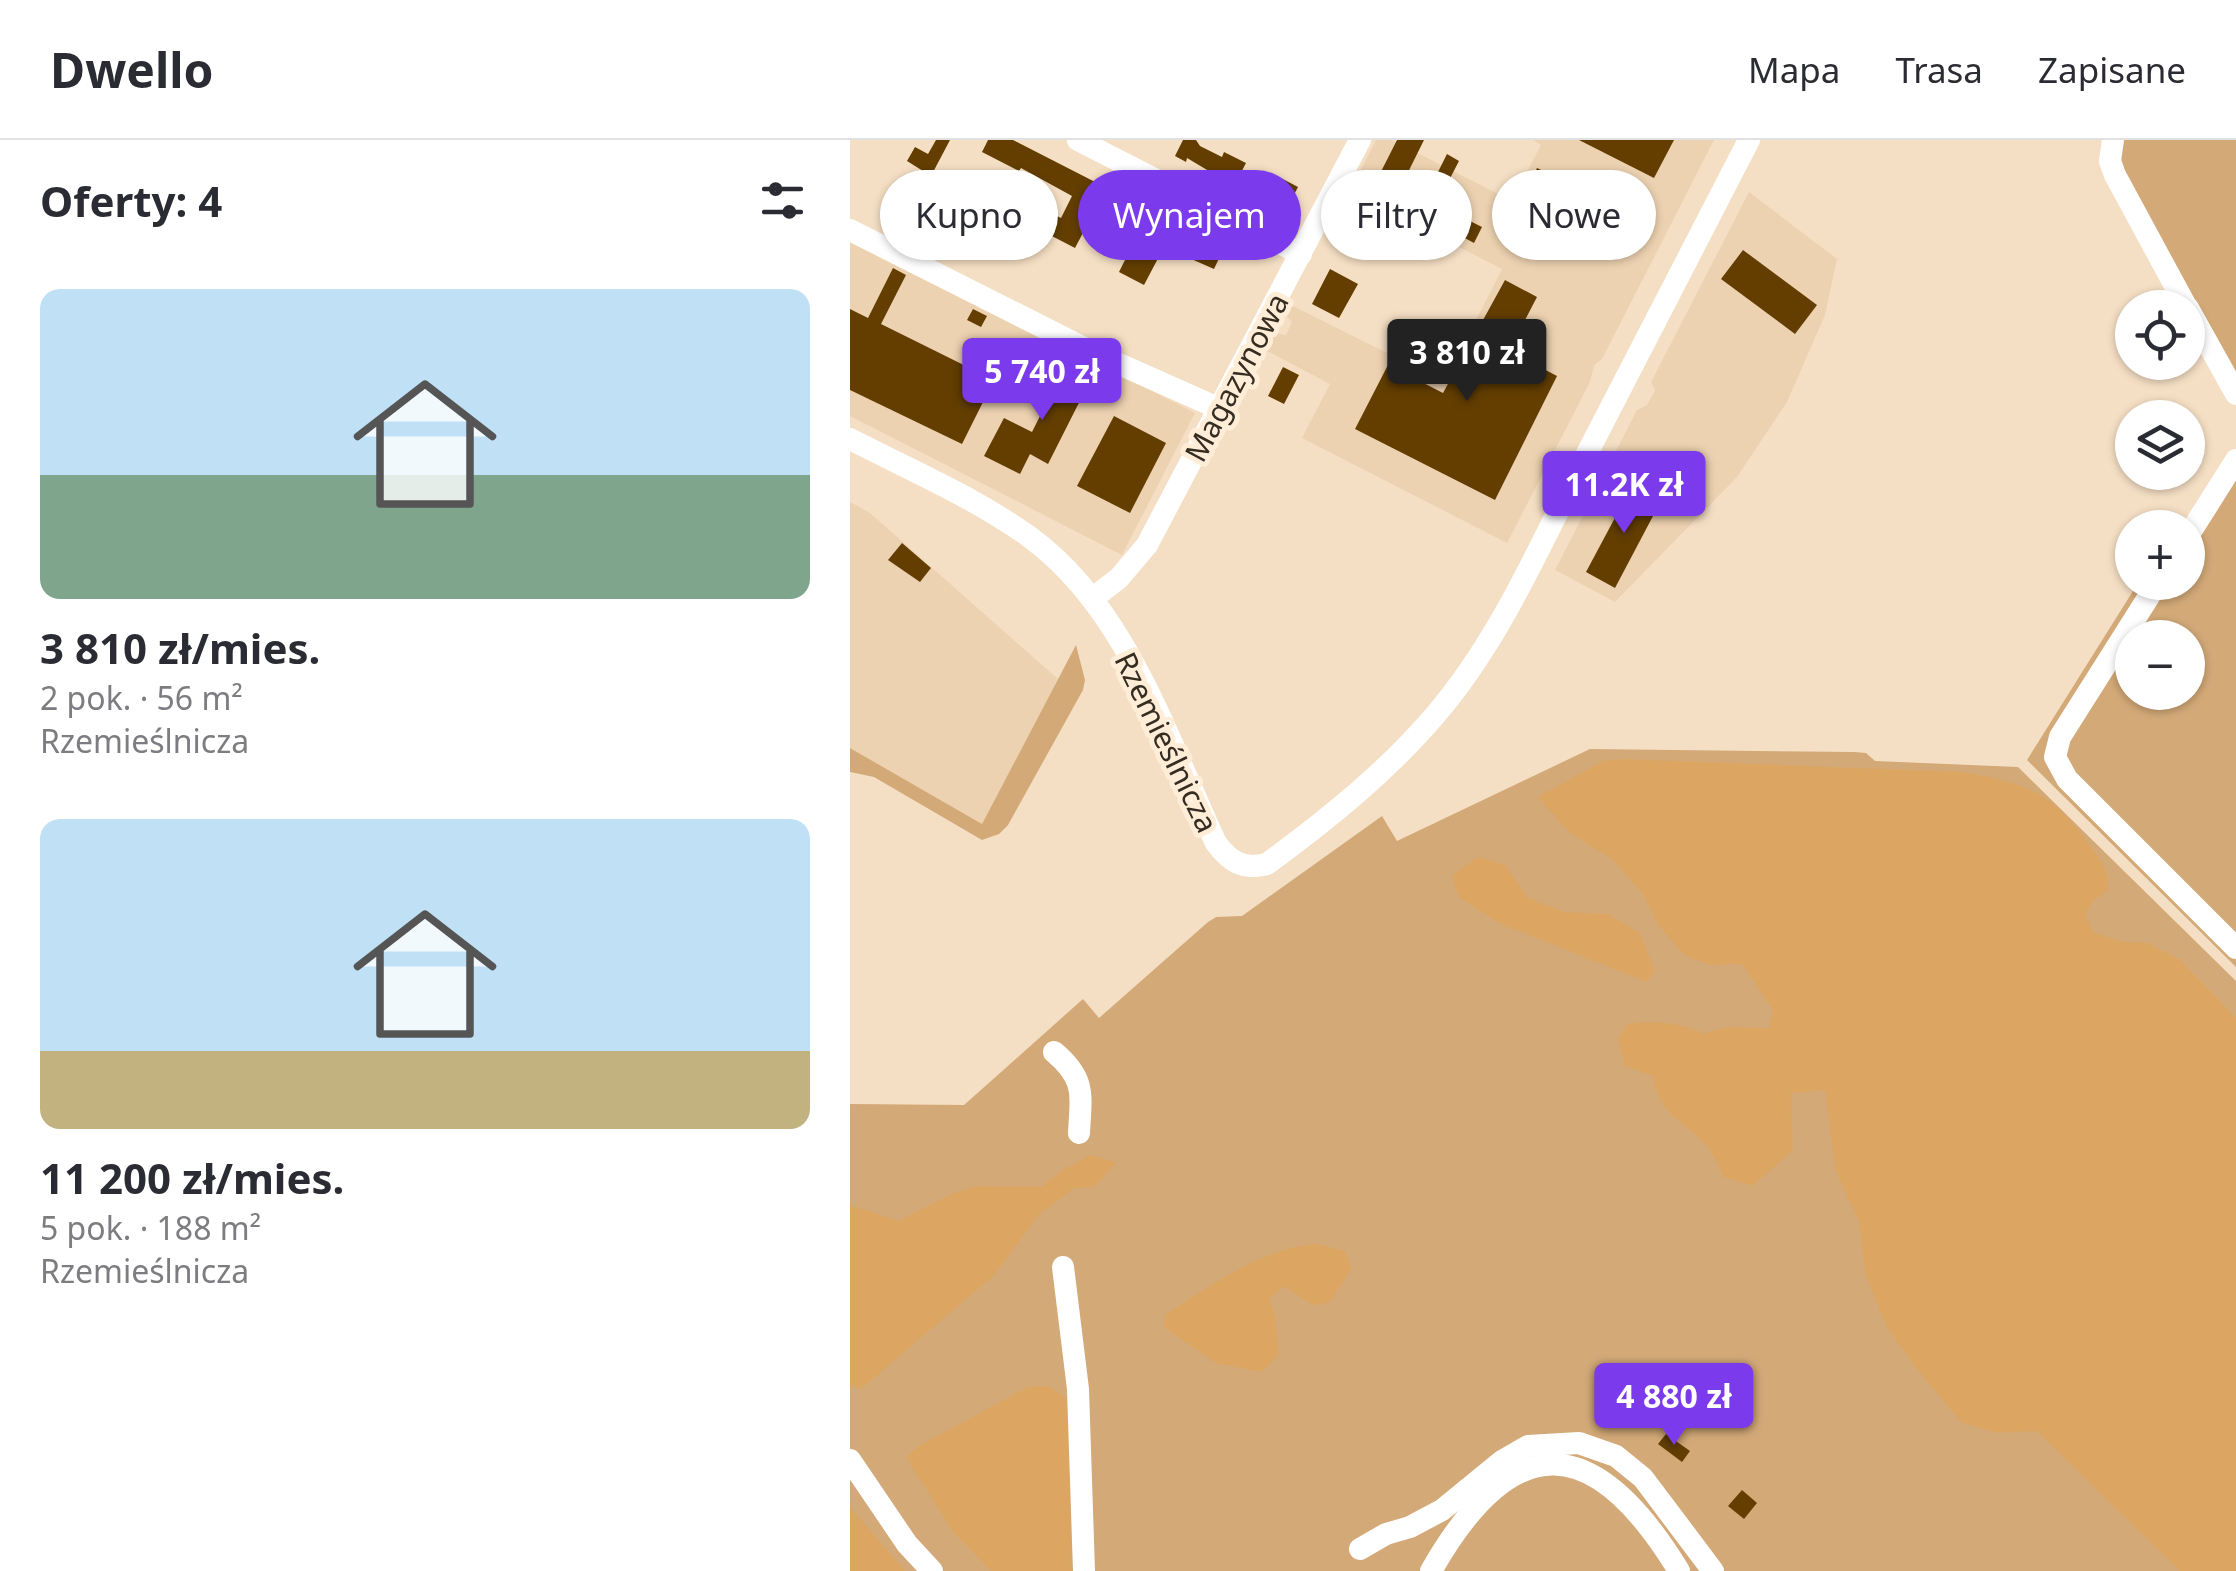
<!DOCTYPE html>
<html lang="pl">
<meta charset="utf-8">
<style>
body{margin:0;font-family:"Noto Sans",sans-serif;background:#f7f7f7;color:#2b2b33;height:100vh;display:flex;flex-direction:column;font-size:38px;white-space:nowrap}
*{box-sizing:border-box;margin:0}
p{font-size:32px;color:#7c7c81}
.icon{flex:none;width:55px;height:55px;fill:none;stroke:currentColor;stroke-width:2;stroke-linecap:round;stroke-linejoin:round}
.map{position:relative;flex:1;overflow:hidden}
.details{display:flex;flex-direction:column;background:#fff;width:850px}
.details>*{flex:none}
.guide{position:absolute;left:30px;top:30px;width:950px;height:90px;display:flex;gap:20px}
.tools{position:absolute;left:1265px;top:150px;display:grid;gap:20px}
.tools a{display:grid;place-items:center;width:90px;height:90px;border-radius:50%;background:#fff;box-shadow:0 2px 8px #0004;font-size:50px}
.price{position:absolute;translate:-50% -85px;padding:0 22px;border-radius:10px;background:#7c3aed;color:#fff;font-size:32px;line-height:65px;filter:drop-shadow(0 2px 5px #0008)}
.price::after{content:'';position:absolute;left:50%;top:60px;width:30px;height:22px;margin-left:-15px;background:inherit;clip-path:polygon(0 0,100% 0,50% 100%)}
.price.active{background:#222;color:#fff}
ul{padding:0;list-style:none}
li{display:grid;align-content:center;gap:20px;height:530px;padding:0 40px}
li span{display:grid;place-items:center;height:310px;border-radius:20px;color:#555}
li>.icon{margin-inline-start:auto}
span .icon{width:180px;height:180px;fill:#fffc;stroke-width:1}
li b{font-size:42px}
h2{display:flex;justify-content:space-between;align-items:center;height:120px;padding:0 40px;font-size:42px}
.chip{padding:0 35px;border-radius:45px;background:#fff;box-shadow:0 2px 8px #0004;font-size:35px;line-height:90px}
.chip.active{background:#7c3aed;color:#fff}
header{display:flex;align-items:center;gap:60px;box-sizing:border-box;height:140px;padding:0 50px;background:#fff;border-bottom:2px solid #e1e1e2}
header strong{font-size:48px}
nav{display:flex;gap:55px;margin-inline-start:auto;font-size:35px}
main{display:flex;flex:1;min-height:0}
.map>svg:first-child{display:block}
.built{fill:#edd2b1}
.green{fill:#d3a977;fill-rule:evenodd}
.forest{fill:#dca662}
.building{fill:#633e00}
.lines{fill:none;stroke-linecap:round;stroke-linejoin:round}
.minor{stroke:#fff;stroke-width:22}
.labels{text-anchor:middle;dominant-baseline:central;stroke-width:10;stroke-linejoin:round;paint-order:stroke}
.street-label{font-size:30px;fill:#352c22;stroke:#ffedd7}
</style>
<header>
<strong>Dwello</strong>
<nav><a>Mapa</a><a>Trasa</a><a>Zapisane</a></nav>
</header>
<main>
<section class="details">
<h2>Oferty: 4<svg class="icon" aria-label="filters" viewBox="0 0 24 24"><path d="M4 7h16M4 17h16"/><circle cx="9" cy="7" r="2"/><circle cx="15" cy="17" r="2"/></svg></h2>
<ul>
<li><span style="background:linear-gradient(#bfe0f5 60%,#7fa58c 0)"><svg class="icon" aria-label="home" viewBox="0 0 24 24"><path d="M3 11l9-7 9 7M6 9v11h12V9"/></svg></span><div><b>3 810 zł/mies.</b><p>2 pok. · 56 m²</p><p>Rzemieślnicza</p></div></li>
<li><span style="background:linear-gradient(#bfe0f5 75%,#c2b280 0)"><svg class="icon" aria-label="home" viewBox="0 0 24 24"><path d="M3 11l9-7 9 7M6 9v11h12V9"/></svg></span><div><b>11 200 zł/mies.</b><p>5 pok. · 188 m²</p><p>Rzemieślnicza</p></div></li>
</ul>
</section>
<div class="map">
<svg width="1386" height="1431" viewBox="0 0 1386 1431">
<rect width="100%" height="100%" fill="#f5dfc4"/>
<g class="built">
<polygon points="526,0 542,0 662,61 691,5 683,0 864,0 752,219 745,224 739,244 657,403 452,298 480,244 417,211 426,193 436,195 442,182 436,175 441,165 589,239 618,182 624,184 652,129 500,51"/>
<polygon points="899,52 987,119 975,175 937,262 887,337 765,462 705,430 787,270 797,265 805,250 801,242"/>
<polygon points="0,96 345,273 272,415 0,276"/>
<polygon points="0,362 19,372 208,539 132,684 0,608"/>
</g>
<g class="green">
<polygon points="1269,0 1386,0 1386,242 1274,47"/>
<path d="M1386,330v470l-163,-162 -12,-29 104,-166 23,-1v-36zM1282,498h56v54h-56z"/>
<polygon points="1288,443 1301,443 1198,611 1386,815 1386,827 1177,620"/>
<polygon points="226,505 235,540 233,550 158,685 149,694 132,700 24,637 0,632 0,608 132,684"/>
<polygon points="740,609 1004,612 1016,613 1025,621 1168,627 1386,841 1386,1431 0,1431 0,964 114,965 233,859 249,878 358,782 366,777 392,776 532,676 547,701"/>
</g>
<g class="forest">
<path d="M772,619l339,13c60,10 90,19 126,70 13,17 22,27 21,48l-15,11 -8,13 8,18 29,10 25,1 32,16 57,59v553h-56l-143,-140 -40,2 -36,-11 -44,-53 -30,-42 -21,-50 -7,-56 -23,-49 -11,-82 -34,3 2,57 -41,36 -28,-9c-6,-12 -12,-27 -22,-36 -23,-23 -43,-28 -49,-65l-28,-10 -7,-26 9,-16c28,-3 52,-2 77,10l22,-7 43,1 4,-18 -31,-46 -32,1 -26,-10 -25,-29 -16,-32 -31,-35 -42,-26 -32,-36 65,-36z"/>
<polygon points="628,717 655,725 678,758 714,772 758,774 790,793 804,830 797,842 649,783 609,757 602,736"/>
<polygon points="241,1015 266,1023 244,1047 225,1048 189,1074 144,1135 13,1247 0,1248 0,1065 48,1081 102,1054 126,1046 191,1047 213,1030"/>
<path d="M466,1104l29,7 6,18 -21,33 -17,3 -30,-19 -13,12 6,23 2,35 -16,16 -46,-9 -52,-36 1,-12c45,-29 96,-67 151,-71z"/>
<polygon points="198,1246 217,1259 222,1431 141,1431 104,1393 56,1318 67,1307 178,1247"/>
<polygon points="0,1367 55,1431 0,1431"/>
</g>
<g class="building">
<polygon points="86,0 100,0 81,36 57,21 65,7 78,14"/>
<polygon points="138,0 163,0 374,108 364,129 314,107 294,145 269,132 289,92 245,70 225,108 196,93 205,75 211,78 222,56 171,28 169,31 132,12"/>
<polygon points="333,0 346,0 350,6 372,17 374,12 396,23 384,46 337,18 336,22 325,16"/>
<polygon points="547,0 574,0 517,115 498,105 502,96 499,95"/>
<polygon points="729,0 824,0 804,38"/>
<polygon points="597,14 609,21 594,50 607,57 600,71 632,87 624,103 598,89 594,98 569,86 584,58 577,54"/>
<polygon points="687,28 728,48 712,80 671,60"/>
<polygon points="427,36 448,47 439,64 418,53"/>
<polygon points="138,49 154,57 133,99 121,93 134,67 127,63 133,52 136,53"/>
<polygon points="179,79 192,86 185,98 172,92"/>
<polygon points="893,110 967,165 945,194 871,139"/>
<polygon points="43,128 56,135 31,184 144,240 112,304 0,250 0,169 18,178"/>
<polygon points="480,129 508,144 489,178 462,164"/>
<polygon points="655,140 687,157 659,211 707,236 645,360 505,289 538,225 593,253"/>
<polygon points="123,169 137,176 131,187 117,180"/>
<polygon points="219,218 245,231 198,324 180,314 170,334 134,316 154,278 182,292"/>
<polygon points="433,227 449,235 434,264 418,256"/>
<polygon points="264,276 316,303 280,373 227,346"/>
<polygon points="783,344 812,359 765,448 736,432"/>
<polygon points="52,403 81,428 70,442 38,420"/>
<polygon points="816,1294 840,1311 832,1322 808,1304"/>
<polygon points="892,1350 907,1363 894,1379 878,1366"/>
</g>
<g class="lines">
<g class="minor">
<polyline points="228,0 451,114"/>
<polyline points="1263,0 1260,21 1265,35 1337,168"/>
<polyline points="0,90 242,212 368,268"/>
<polyline points="1338,168 1386,254"/>
<path d="M0,299c60,31 126,59 181,99 97,72 136,201 185,305 14,19 27,27 51,21 61,-45 121,-93 170,-151 61,-72 99,-159 141,-242 57,-111 114,-221 171,-331"/>
<polyline points="1338,396 1386,320"/>
<polyline points="1308,442 1210,597 1205,617 1217,639 1386,808"/>
<polyline points="242,459 269,438 297,405 510,0"/>
<path d="M204,912c32,27 27,42 25,81"/>
<polyline points="213,1127 228,1249 234,1431"/>
<polyline points="0,1320 57,1404 82,1431"/>
<polyline points="510,1409 536,1394 560,1387 592,1370 652,1321 678,1306 729,1303 766,1316 793,1338 863,1431"/>
<path d="M581,1431c83,-146 164,-138 248,0"/>
</g>
</g>
<g class="labels">
<g class="street-label">
<text transform="translate(386 237) rotate(-62)">Magazynowa</text>
<text transform="translate(317 602) rotate(64)">Rzemieślnicza</text>
</g>
</g>
</svg>
<div class="tools">
<a><svg class="icon" aria-label="locate" viewBox="0 0 24 24"><circle cx="12" cy="12" r="6"/><path d="M12 2v4M12 18v4M2 12h4M18 12h4"/></svg></a>
<a><svg class="icon" aria-label="layers" viewBox="0 0 24 24"><path d="M12 4l9 5-9 5-9-5zM3 14l9 5 9-5"/></svg></a>
<a>+</a>
<a>−</a>
</div>
<b class="price active" style="left:617px;top:264px">3 810 zł</b>
<b class="price" style="left:192px;top:283px">5 740 zł</b>
<b class="price" style="left:774px;top:396px">11.2K zł</b>
<b class="price" style="left:824px;top:1308px">4 880 zł</b>
<div class="guide">
<a class="chip">Kupno</a>
<a class="chip active">Wynajem</a>
<a class="chip">Filtry</a>
<a class="chip">Nowe</a>
</div>
</div>
</main>
